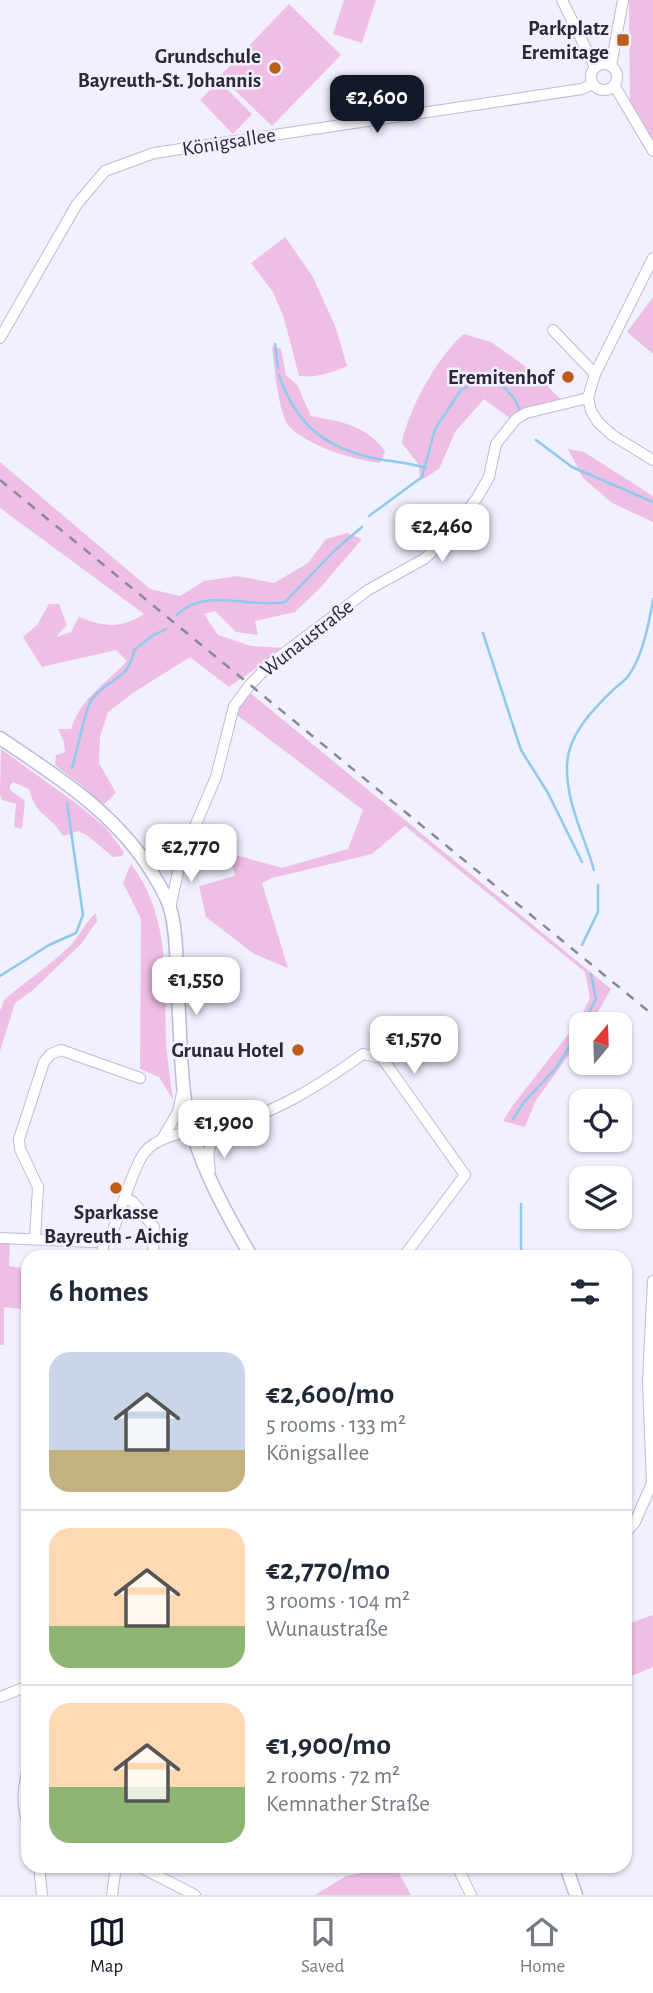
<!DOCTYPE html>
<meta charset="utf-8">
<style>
body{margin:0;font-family:"Alegreya Sans",sans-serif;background:#f2f2f3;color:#1f2937;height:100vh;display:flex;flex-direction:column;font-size:26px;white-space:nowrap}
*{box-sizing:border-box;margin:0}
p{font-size:23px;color:#747a83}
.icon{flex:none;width:38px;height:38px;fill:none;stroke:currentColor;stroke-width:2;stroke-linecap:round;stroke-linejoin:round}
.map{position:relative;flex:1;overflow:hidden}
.sheet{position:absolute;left:21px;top:1250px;width:611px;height:623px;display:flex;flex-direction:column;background:#fff;border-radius:21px;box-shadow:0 2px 5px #0004}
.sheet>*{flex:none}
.needle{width:46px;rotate:19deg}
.fabs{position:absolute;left:569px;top:1012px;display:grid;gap:14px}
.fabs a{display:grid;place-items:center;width:63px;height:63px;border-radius:14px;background:#fff;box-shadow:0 2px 5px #0004;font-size:35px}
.price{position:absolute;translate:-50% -60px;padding:0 16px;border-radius:14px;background:#fff;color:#222;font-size:23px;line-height:46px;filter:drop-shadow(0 2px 4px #0008)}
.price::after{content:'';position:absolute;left:50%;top:42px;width:21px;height:16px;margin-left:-10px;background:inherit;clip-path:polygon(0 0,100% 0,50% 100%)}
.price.on{background:#111827;color:#fff}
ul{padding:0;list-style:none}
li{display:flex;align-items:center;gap:21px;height:175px;padding:0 28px}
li+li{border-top:2px solid #e0e1e3}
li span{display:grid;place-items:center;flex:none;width:196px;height:140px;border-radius:21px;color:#555}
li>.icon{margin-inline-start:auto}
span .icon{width:84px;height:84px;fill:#fffc;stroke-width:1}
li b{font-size:30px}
h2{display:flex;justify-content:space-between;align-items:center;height:84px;padding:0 28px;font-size:30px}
.dock{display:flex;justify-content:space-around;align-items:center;height:98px;border-top:2px solid #e0e1e3;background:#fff;font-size:19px;color:#747a83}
.dock a{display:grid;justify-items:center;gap:4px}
.dock .on{color:#111827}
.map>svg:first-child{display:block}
.green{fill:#efbee4}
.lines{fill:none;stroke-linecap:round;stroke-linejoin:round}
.stream{stroke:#8ecaeb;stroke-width:2.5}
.minor-casing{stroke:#babbdc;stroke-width:12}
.major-casing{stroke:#babbdc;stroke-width:15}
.minor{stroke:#fff;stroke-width:10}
.major{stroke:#fff;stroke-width:12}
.rail{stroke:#888896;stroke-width:2.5;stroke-dasharray:9 9;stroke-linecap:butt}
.poi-dot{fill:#bd5d19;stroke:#f0f0ff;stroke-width:2.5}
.labels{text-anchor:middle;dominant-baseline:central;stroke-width:5;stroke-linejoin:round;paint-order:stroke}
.poi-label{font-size:21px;font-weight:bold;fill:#2a2a37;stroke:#f0f0ff;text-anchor:end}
.street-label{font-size:21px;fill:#2a2a37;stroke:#f0f0ff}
</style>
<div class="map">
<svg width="653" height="1895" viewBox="0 0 653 1895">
<rect width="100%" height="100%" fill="#f0f0ff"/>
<g class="green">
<polygon points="344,0 376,0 362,43 333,34"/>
<polygon points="629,0 653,0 653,141 630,102"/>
<polygon points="289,4 341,55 272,126 220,76"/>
<polygon points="219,81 252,114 233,134 200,100"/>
<path d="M285,237l28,40 23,51 11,38c-16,7 -31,12 -48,10l-15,-58 -11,-26 -22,-29z"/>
<polygon points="653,297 653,354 627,332"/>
<path d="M464,334l27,8 44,31 29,30 -52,17 -28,-21 -29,33 -16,37 -19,12 -1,-16 -17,-22c6,-33 36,-88 62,-109z"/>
<path d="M272,346l9,3 5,26 11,10 14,31c31,6 55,9 74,35l-5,12c-26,-3 -73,-17 -91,-37 -11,-13 -15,-63 -17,-80z"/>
<polygon points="568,449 584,452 653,496 653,522 612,503 583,478"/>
<path d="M0,462l150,127 30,7 24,-15 33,-5 37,7 34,-20 18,-24 21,-6 15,6 -42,49 -25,24 -40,9 3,14 -22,-3 -21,-21 -11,3 14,21 33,11 34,2 -56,39 -39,-30 -57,36 -25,19 -8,25 -1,26 17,30 -13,12 -23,-21 -25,-19 1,-10 9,-3 -1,-10 -6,-13h13c11,-33 34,-44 56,-68l-11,-11 -74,17 -19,-30 14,-12 12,-21h10l8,21 -11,12 15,-5 8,-15c25,10 42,12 65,-3l-144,-106z"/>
<polygon points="249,692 611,989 591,1024 581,1024 581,1038 535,1102 525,1127 503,1121 513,1105 578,1022 590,998 585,972 405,826 372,854 272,878 262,883 288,968 254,954 206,917 199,886 235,876 229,853 282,868 348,849 363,810 237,715 240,704"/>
<path d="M1,749l76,55 29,24 18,24 -2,4 -9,1 -25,-21 -10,-5 -15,5c-13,-22 -27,-19 -34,-47l-16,-7 -3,3v5l15,11 -3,28 -8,-2 2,-23 -14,-4 -2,-6z"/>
<path d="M131,864c40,53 33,114 35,177 1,20 5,40 7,59l-14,-23 -19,-8 1,-150 -18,-36z"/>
<path d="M96,913l1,8 -15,22 -49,47 -18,13 -15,48v-40l4,-11c21,-18 45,-34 65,-53 11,-11 16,-25 27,-34z"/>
<polygon points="0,1241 10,1242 9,1266 28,1269 28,1310 4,1307 4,1345 0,1345"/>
<polygon points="653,1615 653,1667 627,1678 625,1671 625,1625"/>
<polygon points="395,1866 411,1895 315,1895 346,1876"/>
</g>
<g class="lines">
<g class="stream">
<polyline points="275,344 278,368"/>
<path d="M279,375c17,50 47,74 99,84 16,3 32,4 48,9"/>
<polyline points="536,440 572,467 653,502"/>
<polyline points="369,516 422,477 435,429 461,390 476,381 498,381 514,398 521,413"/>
<path d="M177,615c28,-29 73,-6 108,-13l49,-51 28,-24"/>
<polyline points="483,633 521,750 548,793 582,862"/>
<path d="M72,768c5,-15 13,-60 20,-69 17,-22 37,-18 42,-49l18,-14 14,-7"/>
<path d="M594,870c-10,-35 -28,-67 -27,-104 0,-30 26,-57 46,-76 5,-5 12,-9 16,-15 14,-20 20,-52 24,-76"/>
<polyline points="582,945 598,912 598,885"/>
<polyline points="0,976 49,945 76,933 83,915 67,803"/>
<polyline points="583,1024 596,999 591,974"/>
<polyline points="513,1119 524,1102 556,1068 581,1028"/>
<polyline points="521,1204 521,1256"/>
</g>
<defs>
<g id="minor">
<polyline points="562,0 595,67"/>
<circle cx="604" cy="77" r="13"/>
<polyline points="611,66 623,0"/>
<polyline points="614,85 653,151"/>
<polyline points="653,258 595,374 588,398 591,411 598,422 612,435 653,460"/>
<polyline points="553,330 595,374"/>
<polyline points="0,338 77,204 105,171 154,153 582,89 592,84"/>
<polyline points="141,855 164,863 181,859"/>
<polyline points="170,908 181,859 216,777 234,706 249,686 271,663 368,590 424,559 445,540 477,498 489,477 496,444 516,419 526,413 588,398"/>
<polyline points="162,1139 178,1112 182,1093"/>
<path d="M210,1170c-4,-21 0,-26 12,-44"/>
<polyline points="126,1198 133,1202 154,1227 153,1256"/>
<path d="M0,1238l94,4 13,-3 5,-6c8,-20 21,-65 32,-80 16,-21 52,-21 76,-26 53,-12 100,-42 143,-73l19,4 83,117 -61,81"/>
<polyline points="35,1239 38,1187 20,1149 19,1139 44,1062 51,1054 61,1050 140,1078"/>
<polyline points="102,1256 104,1240"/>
<polyline points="625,1534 635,1522 652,1483 648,1382 653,1281"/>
<polyline points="28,1554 28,1562"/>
<polyline points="0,1697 28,1686"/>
<path d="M28,1769c-5,19 -7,35 0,54"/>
<polyline points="39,1866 42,1895"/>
<polyline points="138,1866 195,1895"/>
<polyline points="457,1866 471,1895"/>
<polyline points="112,1895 116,1866"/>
</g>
<g id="major">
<path d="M0,738c55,37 111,72 148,128 8,13 18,28 22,42 6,20 6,43 7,64 2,37 3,75 6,112 6,63 37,119 68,172"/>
<polyline points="566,1866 576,1895"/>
</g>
</defs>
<use href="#minor" class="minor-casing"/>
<use href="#major" class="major-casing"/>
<use href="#minor" class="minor"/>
<use href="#major" class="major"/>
<polyline class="rail" points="0,480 653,1015"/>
</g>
<g class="poi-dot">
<rect x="616" y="33" width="14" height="14" rx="3.5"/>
<circle cx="275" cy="68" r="7"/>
<circle cx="568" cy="377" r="7"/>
<circle cx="298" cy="1050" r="7"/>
<circle cx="116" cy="1188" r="7"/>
</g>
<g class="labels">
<g class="poi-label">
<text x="609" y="28">Parkplatz<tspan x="609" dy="24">Eremitage</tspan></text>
<text x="261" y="56">Grundschule<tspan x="261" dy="24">Bayreuth-St. Johannis</tspan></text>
<text x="554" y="377">Eremitenhof</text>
<text x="284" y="1050">Grunau Hotel</text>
<text x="116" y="1212" text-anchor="middle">Sparkasse<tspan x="116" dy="24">Bayreuth - Aichig</tspan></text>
</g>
<g class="street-label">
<text transform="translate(229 142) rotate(-9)">Königsallee</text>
<text transform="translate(307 638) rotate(-38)">Wunaustraße</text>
</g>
</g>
</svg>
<div class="fabs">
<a><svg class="needle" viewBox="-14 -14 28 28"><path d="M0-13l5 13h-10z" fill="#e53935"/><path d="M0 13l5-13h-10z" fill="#747a83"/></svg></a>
<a><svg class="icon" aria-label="locate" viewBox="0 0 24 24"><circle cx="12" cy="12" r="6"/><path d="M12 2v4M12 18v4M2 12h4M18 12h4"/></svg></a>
<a><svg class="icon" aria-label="layers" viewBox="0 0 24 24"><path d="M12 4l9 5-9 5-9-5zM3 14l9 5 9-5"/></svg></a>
</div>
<b class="price on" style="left:377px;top:135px">€2,600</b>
<b class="price" style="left:442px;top:564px">€2,460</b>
<b class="price" style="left:191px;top:884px">€2,770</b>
<b class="price" style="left:196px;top:1017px">€1,550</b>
<b class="price" style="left:414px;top:1076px">€1,570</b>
<b class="price" style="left:224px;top:1160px">€1,900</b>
<section class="sheet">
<h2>6 homes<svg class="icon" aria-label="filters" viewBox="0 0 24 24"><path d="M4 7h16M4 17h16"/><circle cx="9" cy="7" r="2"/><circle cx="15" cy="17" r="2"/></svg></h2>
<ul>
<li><span style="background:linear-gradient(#c9d6e8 70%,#c2b280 0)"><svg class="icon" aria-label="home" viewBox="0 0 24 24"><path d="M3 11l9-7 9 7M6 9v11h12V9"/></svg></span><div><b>€2,600/mo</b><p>5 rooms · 133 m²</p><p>Königsallee</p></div></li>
<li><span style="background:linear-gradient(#ffd9b3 70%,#8fb573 0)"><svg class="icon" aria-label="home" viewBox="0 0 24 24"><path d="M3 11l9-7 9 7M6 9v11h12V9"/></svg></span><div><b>€2,770/mo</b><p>3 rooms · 104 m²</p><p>Wunaustraße</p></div></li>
<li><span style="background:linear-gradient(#ffd9b3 60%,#8fb573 0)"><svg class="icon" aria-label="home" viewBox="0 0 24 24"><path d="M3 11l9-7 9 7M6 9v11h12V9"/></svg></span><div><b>€1,900/mo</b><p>2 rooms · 72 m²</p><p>Kemnather Straße</p></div></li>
</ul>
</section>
</div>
<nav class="dock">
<a class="on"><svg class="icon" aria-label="map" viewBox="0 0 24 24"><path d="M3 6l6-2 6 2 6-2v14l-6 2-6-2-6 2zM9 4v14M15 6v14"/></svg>Map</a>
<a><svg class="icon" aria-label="saved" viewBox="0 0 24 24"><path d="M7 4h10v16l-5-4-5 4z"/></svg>Saved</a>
<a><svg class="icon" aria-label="home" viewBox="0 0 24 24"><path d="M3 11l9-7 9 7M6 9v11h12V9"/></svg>Home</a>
</nav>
